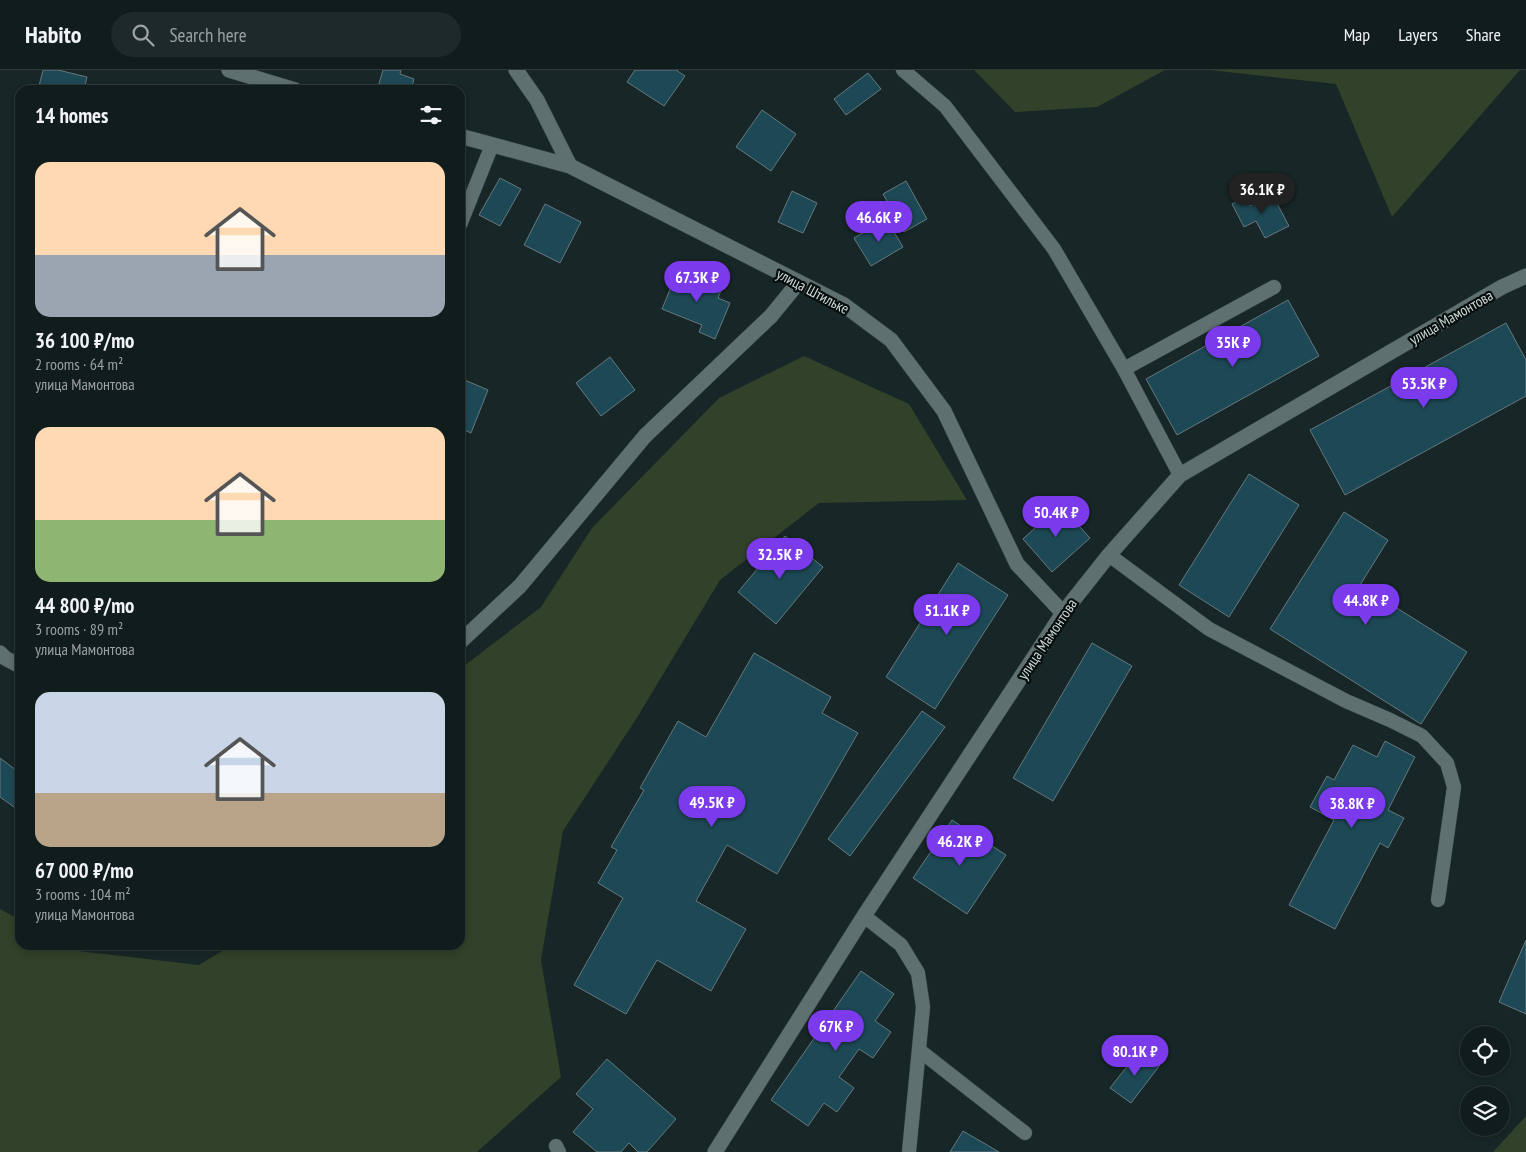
<!DOCTYPE html>
<meta charset="utf-8">
<style>
body{margin:0;font-family:"PT Sans Narrow",sans-serif;background:#1e2929;color:#f1f3f6;height:100vh;display:flex;flex-direction:column;font-size:19px;white-space:nowrap}
*{box-sizing:border-box;margin:0}
p{font-size:16px;color:#9ca1a3}
.icon{flex:none;width:28px;height:28px;fill:none;stroke:currentColor;stroke-width:2;stroke-linecap:round;stroke-linejoin:round}
.map{position:relative;flex:1;overflow:hidden}
.sheet{position:absolute;left:15px;top:15px;width:450px;height:865px;display:flex;flex-direction:column;background:#111c1c;border-radius:15px;box-shadow:0 2px 8px #0003,0 0 0 1px #303a3b}
.sheet>*{flex:none}
.fabs{position:absolute;left:1460px;top:956px;display:grid;gap:10px}
.fabs a{display:grid;place-items:center;width:50px;height:50px;border-radius:50%;background:#111c1c;box-shadow:0 2px 8px #0003,0 0 0 1px #303a3b;font-size:25px}
.price{position:absolute;translate:-50% -42px;padding:0 11px;border-radius:18px;background:#7c3aed;color:#fff;font-size:16px;line-height:32px;filter:drop-shadow(0 1px 2px #0008)}
.price::after{content:'';position:absolute;left:50%;top:30px;width:15px;height:11px;margin-left:-8px;background:inherit;clip-path:polygon(0 0,100% 0,50% 100%)}
.price.active{background:#222;color:#fff}
ul{padding:0;list-style:none}
li{display:grid;align-content:center;gap:10px;height:265px;padding:0 20px}
li span{display:grid;place-items:center;height:155px;border-radius:15px;color:#555}
li>.icon{margin-inline-start:auto}
span .icon{width:90px;height:90px;fill:#fffc;stroke-width:1}
li b{font-size:21px}
h2{display:flex;justify-content:space-between;align-items:center;height:60px;padding:0 20px;font-size:21px}
header{display:flex;align-items:center;gap:30px;box-sizing:border-box;height:70px;padding:0 25px;background:#111c1c;border-bottom:1px solid #303a3b}
header strong{font-size:24px}
nav{display:flex;gap:28px;margin-inline-start:auto;font-size:18px}
.search{width:350px;height:45px;background:#1e2929;display:flex;align-items:center;gap:12px;box-sizing:border-box;padding:0 18px;border-radius:28px;color:#9ca1a3;font-size:19px}
.map>svg:first-child{display:block}
.green{fill:#324129}
.building{fill:#1d4956;stroke:#67787d}
.lines{fill:none;stroke-linecap:round;stroke-linejoin:round}
.service-casing{stroke:#374443;stroke-width:15}
.minor-casing{stroke:#374443;stroke-width:16}
.service{stroke:#5e706f;stroke-width:14}
.minor{stroke:#5e706f;stroke-width:15}
.labels{text-anchor:middle;dominant-baseline:central;stroke-width:4.5;stroke-linejoin:round;paint-order:stroke}
.street-label{font-size:15px;fill:#cfd9d8;stroke:#070e0e}
</style>
<header>
<strong>Habito</strong>
<div class="search"><svg class="icon" aria-label="search" viewBox="0 0 24 24"><circle cx="10" cy="10" r="6"/><path d="M15 15l6 6"/></svg>Search here</div>
<nav><a>Map</a><a>Layers</a><a>Share</a></nav>
</header>
<div class="map">
<svg width="1526" height="1082" viewBox="0 0 1526 1082">
<rect width="100%" height="100%" fill="#172626"/>
<g class="green">
<polygon points="974,0 1165,0 1097,37 1015,42"/>
<polygon points="1210,0 1520,0 1392,147 1336,14"/>
<polygon points="804,286 909,334 967,430 819,433 720,510 638,646 563,761 541,890 561,1007 477,1082 0,1082 0,839 20,850 20,875 67,875 78,881 199,895 232,875 460,875 460,599 541,537 592,458 719,328"/>
<polygon points="1526,1046 1526,1082 1493,1082"/>
</g>
<g class="building">
<polygon points="43,0 58,0 87,7 84,20 38,20"/>
<polygon points="383,0 401,0 400,4 414,9 411,20 386,20 378,17"/>
<polygon points="635,0 676,0 685,6 664,36 627,12"/>
<polygon points="868,3 881,19 846,45 834,29"/>
<polygon points="762,40 796,64 771,101 736,77"/>
<polygon points="500,108 521,119 500,156 479,145"/>
<polygon points="906,111 927,149 904,162 883,124"/>
<polygon points="792,121 817,133 803,163 778,152"/>
<polygon points="1272,124 1289,156 1265,168 1256,151 1244,157 1232,134 1245,127 1250,136"/>
<polygon points="545,134 581,152 560,193 524,175"/>
<polygon points="886,149 903,177 871,196 854,168"/>
<polygon points="678,200 722,218 718,228 730,233 715,269 699,262 702,255 662,239"/>
<polygon points="1288,230 1319,286 1177,365 1146,309"/>
<polygon points="1506,253 1526,290 1526,326 1345,425 1310,360"/>
<polygon points="610,287 635,320 601,346 576,313"/>
<polygon points="460,308 488,320 471,363 460,358"/>
<polygon points="1249,404 1299,435 1229,547 1179,515"/>
<polygon points="1060,435 1090,468 1052,502 1023,469"/>
<polygon points="1344,442 1388,470 1360,515 1467,582 1421,654 1270,559"/>
<polygon points="785,466 823,497 776,554 738,522"/>
<polygon points="958,493 1008,525 935,639 886,607"/>
<polygon points="1092,573 1132,596 1053,731 1013,708"/>
<polygon points="754,583 831,627 822,643 858,663 777,804 727,775 696,831 746,859 711,921 657,890 626,944 574,915 623,828 598,813 617,780 611,777 644,720 640,718 678,651 706,667"/>
<polygon points="922,641 945,657 850,786 828,769"/>
<polygon points="1385,671 1415,687 1388,740 1404,748 1388,778 1380,773 1335,859 1289,835 1334,750 1310,737 1327,706 1334,710 1353,675 1377,687"/>
<polygon points="0,688 20,703 20,730 14,737 0,727"/>
<polygon points="952,750 1006,785 967,844 913,808"/>
<polygon points="1526,870 1526,944 1499,932"/>
<polygon points="861,901 894,924 875,951 891,962 873,988 859,979 839,1007 854,1018 837,1042 824,1033 808,1056 771,1030"/>
<polygon points="1140,980 1160,995 1131,1033 1110,1018"/>
<polygon points="607,989 676,1049 647,1082 638,1082 629,1073 621,1082 597,1082 573,1062 593,1039 576,1024"/>
<polygon points="963,1061 999,1082 950,1082"/>
</g>
<g class="lines">
<defs>
<g id="service">
<polyline points="903,0 945,36 1054,179 1124,299 1180,405"/>
<polyline points="460,155 492,75"/>
<polyline points="1124,299 1274,217"/>
<polyline points="1109,485 1209,559 1346,631 1390,650 1422,666 1447,693 1454,717 1438,830"/>
<polyline points="864,846 901,875 918,903 923,937 909,1082"/>
<polyline points="919,980 1025,1063"/>
<polyline points="556,1076 559,1082"/>
</g>
<g id="minor">
<polyline points="229,0 295,20"/>
<polyline points="516,0 537,30 570,96"/>
<polyline points="460,66 570,96 844,235 891,270 944,341 1017,494 1063,543"/>
<polyline points="460,572 520,516 645,366 771,246 798,213"/>
<polyline points="0,583 5,588 20,596"/>
<polyline points="715,1082 864,846 1063,543 1109,485 1180,405 1502,217 1526,206"/>
</g>
</defs>
<use href="#service" class="service-casing"/>
<use href="#minor" class="minor-casing"/>
<use href="#service" class="service"/>
<use href="#minor" class="minor"/>
</g>
<g class="labels">
<g class="street-label">
<text transform="translate(813 221) rotate(28)">улица Штильке</text>
<text transform="translate(1451 247) rotate(-30)">улица Мамонтова</text>
<text transform="translate(1047 569) rotate(-56)">улица Мамонтова</text>
</g>
</g>
</svg>
<div class="fabs">
<a><svg class="icon" aria-label="locate" viewBox="0 0 24 24"><circle cx="12" cy="12" r="6"/><path d="M12 2v4M12 18v4M2 12h4M18 12h4"/></svg></a>
<a><svg class="icon" aria-label="layers" viewBox="0 0 24 24"><path d="M12 4l9 5-9 5-9-5zM3 14l9 5 9-5"/></svg></a>
</div>
<b class="price active" style="left:1262px;top:145px">36.1K ₽</b>
<b class="price" style="left:879px;top:173px">46.6K ₽</b>
<b class="price" style="left:697px;top:233px">67.3K ₽</b>
<b class="price" style="left:1233px;top:298px">35K ₽</b>
<b class="price" style="left:1424px;top:339px">53.5K ₽</b>
<b class="price" style="left:1056px;top:468px">50.4K ₽</b>
<b class="price" style="left:780px;top:510px">32.5K ₽</b>
<b class="price" style="left:1366px;top:556px">44.8K ₽</b>
<b class="price" style="left:947px;top:566px">51.1K ₽</b>
<b class="price" style="left:712px;top:758px">49.5K ₽</b>
<b class="price" style="left:1352px;top:759px">38.8K ₽</b>
<b class="price" style="left:960px;top:797px">46.2K ₽</b>
<b class="price" style="left:836px;top:982px">67K ₽</b>
<b class="price" style="left:1135px;top:1007px">80.1K ₽</b>
<section class="sheet">
<h2>14 homes<svg class="icon" aria-label="filters" viewBox="0 0 24 24"><path d="M4 7h16M4 17h16"/><circle cx="9" cy="7" r="2"/><circle cx="15" cy="17" r="2"/></svg></h2>
<ul>
<li><span style="background:linear-gradient(#ffd9b3 60%,#9aa5b1 0)"><svg class="icon" aria-label="home" viewBox="0 0 24 24"><path d="M3 11l9-7 9 7M6 9v11h12V9"/></svg></span><div><b>36 100 ₽/mo</b><p>2 rooms · 64 m²</p><p>улица Мамонтова</p></div></li>
<li><span style="background:linear-gradient(#ffd9b3 60%,#8fb573 0)"><svg class="icon" aria-label="home" viewBox="0 0 24 24"><path d="M3 11l9-7 9 7M6 9v11h12V9"/></svg></span><div><b>44 800 ₽/mo</b><p>3 rooms · 89 m²</p><p>улица Мамонтова</p></div></li>
<li><span style="background:linear-gradient(#c9d6e8 65%,#b9a48a 0)"><svg class="icon" aria-label="home" viewBox="0 0 24 24"><path d="M3 11l9-7 9 7M6 9v11h12V9"/></svg></span><div><b>67 000 ₽/mo</b><p>3 rooms · 104 m²</p><p>улица Мамонтова</p></div></li>
</ul>
</section>
</div>
